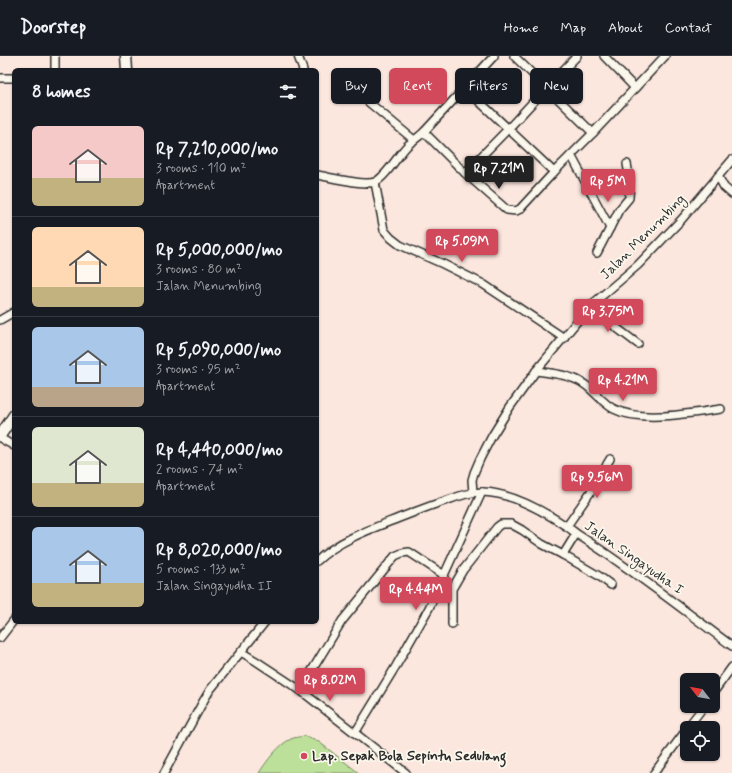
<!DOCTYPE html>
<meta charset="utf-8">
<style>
body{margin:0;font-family:Mynerve,sans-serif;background:#242831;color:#f1f3f6;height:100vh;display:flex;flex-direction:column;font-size:15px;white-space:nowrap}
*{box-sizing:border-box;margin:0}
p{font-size:13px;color:#9ea1a6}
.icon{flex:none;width:22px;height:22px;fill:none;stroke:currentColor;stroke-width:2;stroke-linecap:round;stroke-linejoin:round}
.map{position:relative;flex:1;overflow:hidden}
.drawer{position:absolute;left:12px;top:12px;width:307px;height:556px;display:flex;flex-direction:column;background:#171b24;border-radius:6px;box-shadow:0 1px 3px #0004}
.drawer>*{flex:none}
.top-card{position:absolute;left:331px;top:12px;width:341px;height:36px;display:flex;gap:8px}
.needle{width:26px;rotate:301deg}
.tools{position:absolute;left:680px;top:617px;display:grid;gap:8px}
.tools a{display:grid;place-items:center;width:40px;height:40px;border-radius:6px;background:#171b24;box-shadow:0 1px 3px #0004;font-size:20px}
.price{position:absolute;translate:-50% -34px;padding:0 9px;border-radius:4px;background:#d1495b;color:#fff;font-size:13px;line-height:26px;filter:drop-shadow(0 1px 2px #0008)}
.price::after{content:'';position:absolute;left:50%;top:24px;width:12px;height:9px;margin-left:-6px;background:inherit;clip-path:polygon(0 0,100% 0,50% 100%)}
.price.current{background:#222;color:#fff}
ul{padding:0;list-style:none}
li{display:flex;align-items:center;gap:12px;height:100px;padding:0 20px}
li+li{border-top:1px solid #363941}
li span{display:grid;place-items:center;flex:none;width:112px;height:80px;border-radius:6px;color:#555}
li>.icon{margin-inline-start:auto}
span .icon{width:48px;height:48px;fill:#fffc;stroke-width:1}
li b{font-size:17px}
h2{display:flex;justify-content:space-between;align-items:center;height:48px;padding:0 20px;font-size:17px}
.pill{padding:0 14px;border-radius:6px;background:#171b24;box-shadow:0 1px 3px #0004;font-size:14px;line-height:36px}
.pill.current{background:#d1495b;color:#fff}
header{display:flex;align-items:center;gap:24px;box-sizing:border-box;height:56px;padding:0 20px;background:#171b24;border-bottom:1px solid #363941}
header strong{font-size:19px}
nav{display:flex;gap:22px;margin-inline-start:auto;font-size:14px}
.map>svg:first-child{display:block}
.green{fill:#bce09a;stroke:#748662}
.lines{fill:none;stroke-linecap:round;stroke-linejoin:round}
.street-casing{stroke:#2b2b2b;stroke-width:10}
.secondary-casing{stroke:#2b2b2b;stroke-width:13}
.street{stroke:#fbf7ec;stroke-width:7}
.secondary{stroke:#fbf7ec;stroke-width:10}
.poi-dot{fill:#d1495b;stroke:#fbf7ec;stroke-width:1.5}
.labels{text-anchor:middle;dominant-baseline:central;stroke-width:3.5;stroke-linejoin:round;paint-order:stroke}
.street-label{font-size:14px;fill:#2b2b2b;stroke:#fbf7ec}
.poi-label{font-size:14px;font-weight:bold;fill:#2b2b2b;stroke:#fbf7ec;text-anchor:start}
</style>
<header>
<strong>Doorstep</strong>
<nav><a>Home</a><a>Map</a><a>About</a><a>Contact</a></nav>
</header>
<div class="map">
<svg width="732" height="717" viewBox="0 0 732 717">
<rect width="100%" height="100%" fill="#fce7de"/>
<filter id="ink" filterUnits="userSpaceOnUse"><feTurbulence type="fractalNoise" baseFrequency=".025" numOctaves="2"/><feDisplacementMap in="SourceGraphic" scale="8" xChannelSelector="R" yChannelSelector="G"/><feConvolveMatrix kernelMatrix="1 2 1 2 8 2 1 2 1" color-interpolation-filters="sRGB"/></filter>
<g filter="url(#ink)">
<path class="green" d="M304,680l15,6 40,31h-100c7,-11 20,-29 32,-34 4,-2 9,-2 13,-3z"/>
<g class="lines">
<defs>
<g id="street">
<polyline points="298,0 303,14"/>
<polyline points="514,0 593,77"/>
<polyline points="604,0 635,32"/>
<polyline points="55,14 55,0"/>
<polyline points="0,22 14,22"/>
<polyline points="465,32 554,116"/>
<polyline points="366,44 414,84"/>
<polyline points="424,76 494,0"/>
<polyline points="571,99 610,172 597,197"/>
<polyline points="465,117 508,73 546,32 577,0"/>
<path d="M317,119c12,2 47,11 58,7 11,-5 23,-27 32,-36 5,-5 12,-9 17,-14l41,41 42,37 9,1 4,-2 34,-37 39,-39 72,-77"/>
<polyline points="718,120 724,131 732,138"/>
<polyline points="375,126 384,174 391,182 400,189 443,208 483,228 564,282"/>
<polyline points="610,172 619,154 629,142 630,124 627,108"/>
<polyline points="589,251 638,288"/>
<polyline points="0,264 14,256"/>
<path d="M536,315c15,2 36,4 48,13 11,7 18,19 30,25 27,14 78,4 107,0"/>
<polyline points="0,382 14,390"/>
<polyline points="473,436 472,424 474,417 480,403 492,380 510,351 536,315 589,251 638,209 682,163 732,104"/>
<polyline points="567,470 601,421 607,408 610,403"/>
<polyline points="563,499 599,520 611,529"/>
<path d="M317,505c22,-21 54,-32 82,-43 16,-6 32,-13 49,-18 11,-4 22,-8 35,-8 29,1 59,18 83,34 5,3 9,7 14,10 53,34 102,73 152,110"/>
<polyline points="452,568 452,533 463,514 497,471 501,468 511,468 522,474 542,488 563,499 576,478"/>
<polyline points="0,582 14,564"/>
<polyline points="241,596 256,605 300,634 406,717"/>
<polyline points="300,634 342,565 395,500 402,497 409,496 444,519"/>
<polyline points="713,637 732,611"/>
<polyline points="687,672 704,650"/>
<polyline points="355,677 396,610 429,552 482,436"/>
<polyline points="164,717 204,644 210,634 265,566"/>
<polyline points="654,717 687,673"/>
</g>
<g id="secondary">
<polyline points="126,0 127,14"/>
<polyline points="0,380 14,359"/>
</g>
</defs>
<use href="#street" class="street-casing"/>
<use href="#secondary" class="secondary-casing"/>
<use href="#street" class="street"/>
<use href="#secondary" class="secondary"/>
</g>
</g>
<circle class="poi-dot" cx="304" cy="700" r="4"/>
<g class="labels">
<g class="street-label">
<text transform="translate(643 181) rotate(-45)">Jalan Menumbing</text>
<text transform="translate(634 502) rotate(35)">Jalan Singayudha I</text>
</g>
<g class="poi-label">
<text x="312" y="700">Lap. Sepak Bola Sepintu Sedulang</text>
</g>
</g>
</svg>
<div class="tools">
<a><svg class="needle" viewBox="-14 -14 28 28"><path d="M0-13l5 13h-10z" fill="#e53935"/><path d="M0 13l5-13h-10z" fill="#9ea1a6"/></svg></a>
<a><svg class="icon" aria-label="locate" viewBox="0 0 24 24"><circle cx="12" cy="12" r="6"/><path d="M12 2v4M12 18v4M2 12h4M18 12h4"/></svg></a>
</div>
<b class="price current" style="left:499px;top:134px">Rp 7.21M</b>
<b class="price" style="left:608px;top:147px">Rp 5M</b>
<b class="price" style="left:462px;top:207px">Rp 5.09M</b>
<b class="price" style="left:608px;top:277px">Rp 3.75M</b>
<b class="price" style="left:623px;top:346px">Rp 4.21M</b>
<b class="price" style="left:597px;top:443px">Rp 9.56M</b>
<b class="price" style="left:416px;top:555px">Rp 4.44M</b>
<b class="price" style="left:330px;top:646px">Rp 8.02M</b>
<div class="top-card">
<a class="pill">Buy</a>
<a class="pill current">Rent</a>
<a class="pill">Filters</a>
<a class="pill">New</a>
</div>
<section class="drawer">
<h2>8 homes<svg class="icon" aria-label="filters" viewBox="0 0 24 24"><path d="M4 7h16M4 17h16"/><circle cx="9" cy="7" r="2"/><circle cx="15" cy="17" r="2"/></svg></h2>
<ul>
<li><span style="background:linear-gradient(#f6c9c9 65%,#c2b280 0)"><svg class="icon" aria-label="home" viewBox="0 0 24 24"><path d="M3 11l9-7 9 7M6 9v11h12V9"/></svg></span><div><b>Rp 7,210,000/mo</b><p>3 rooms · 110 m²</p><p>Apartment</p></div></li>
<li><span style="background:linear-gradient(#ffd9b3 75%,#c2b280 0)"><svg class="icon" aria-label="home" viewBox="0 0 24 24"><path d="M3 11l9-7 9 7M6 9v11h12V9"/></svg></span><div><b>Rp 5,000,000/mo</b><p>3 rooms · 80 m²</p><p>Jalan Menumbing</p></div></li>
<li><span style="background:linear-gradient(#a9c7e8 75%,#b9a48a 0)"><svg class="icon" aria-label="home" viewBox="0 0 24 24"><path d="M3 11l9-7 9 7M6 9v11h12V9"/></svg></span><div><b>Rp 5,090,000/mo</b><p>3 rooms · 95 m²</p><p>Apartment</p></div></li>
<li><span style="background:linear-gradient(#dfe7d0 70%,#c2b280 0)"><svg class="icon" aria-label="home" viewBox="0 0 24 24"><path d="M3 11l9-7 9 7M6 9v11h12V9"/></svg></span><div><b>Rp 4,440,000/mo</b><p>2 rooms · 74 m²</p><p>Apartment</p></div></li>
<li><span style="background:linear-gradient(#a9c7e8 70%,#c2b280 0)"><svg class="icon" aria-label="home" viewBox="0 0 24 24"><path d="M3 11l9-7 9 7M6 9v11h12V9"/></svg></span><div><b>Rp 8,020,000/mo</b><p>5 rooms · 133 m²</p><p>Jalan Singayudha II</p></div></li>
</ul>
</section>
</div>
